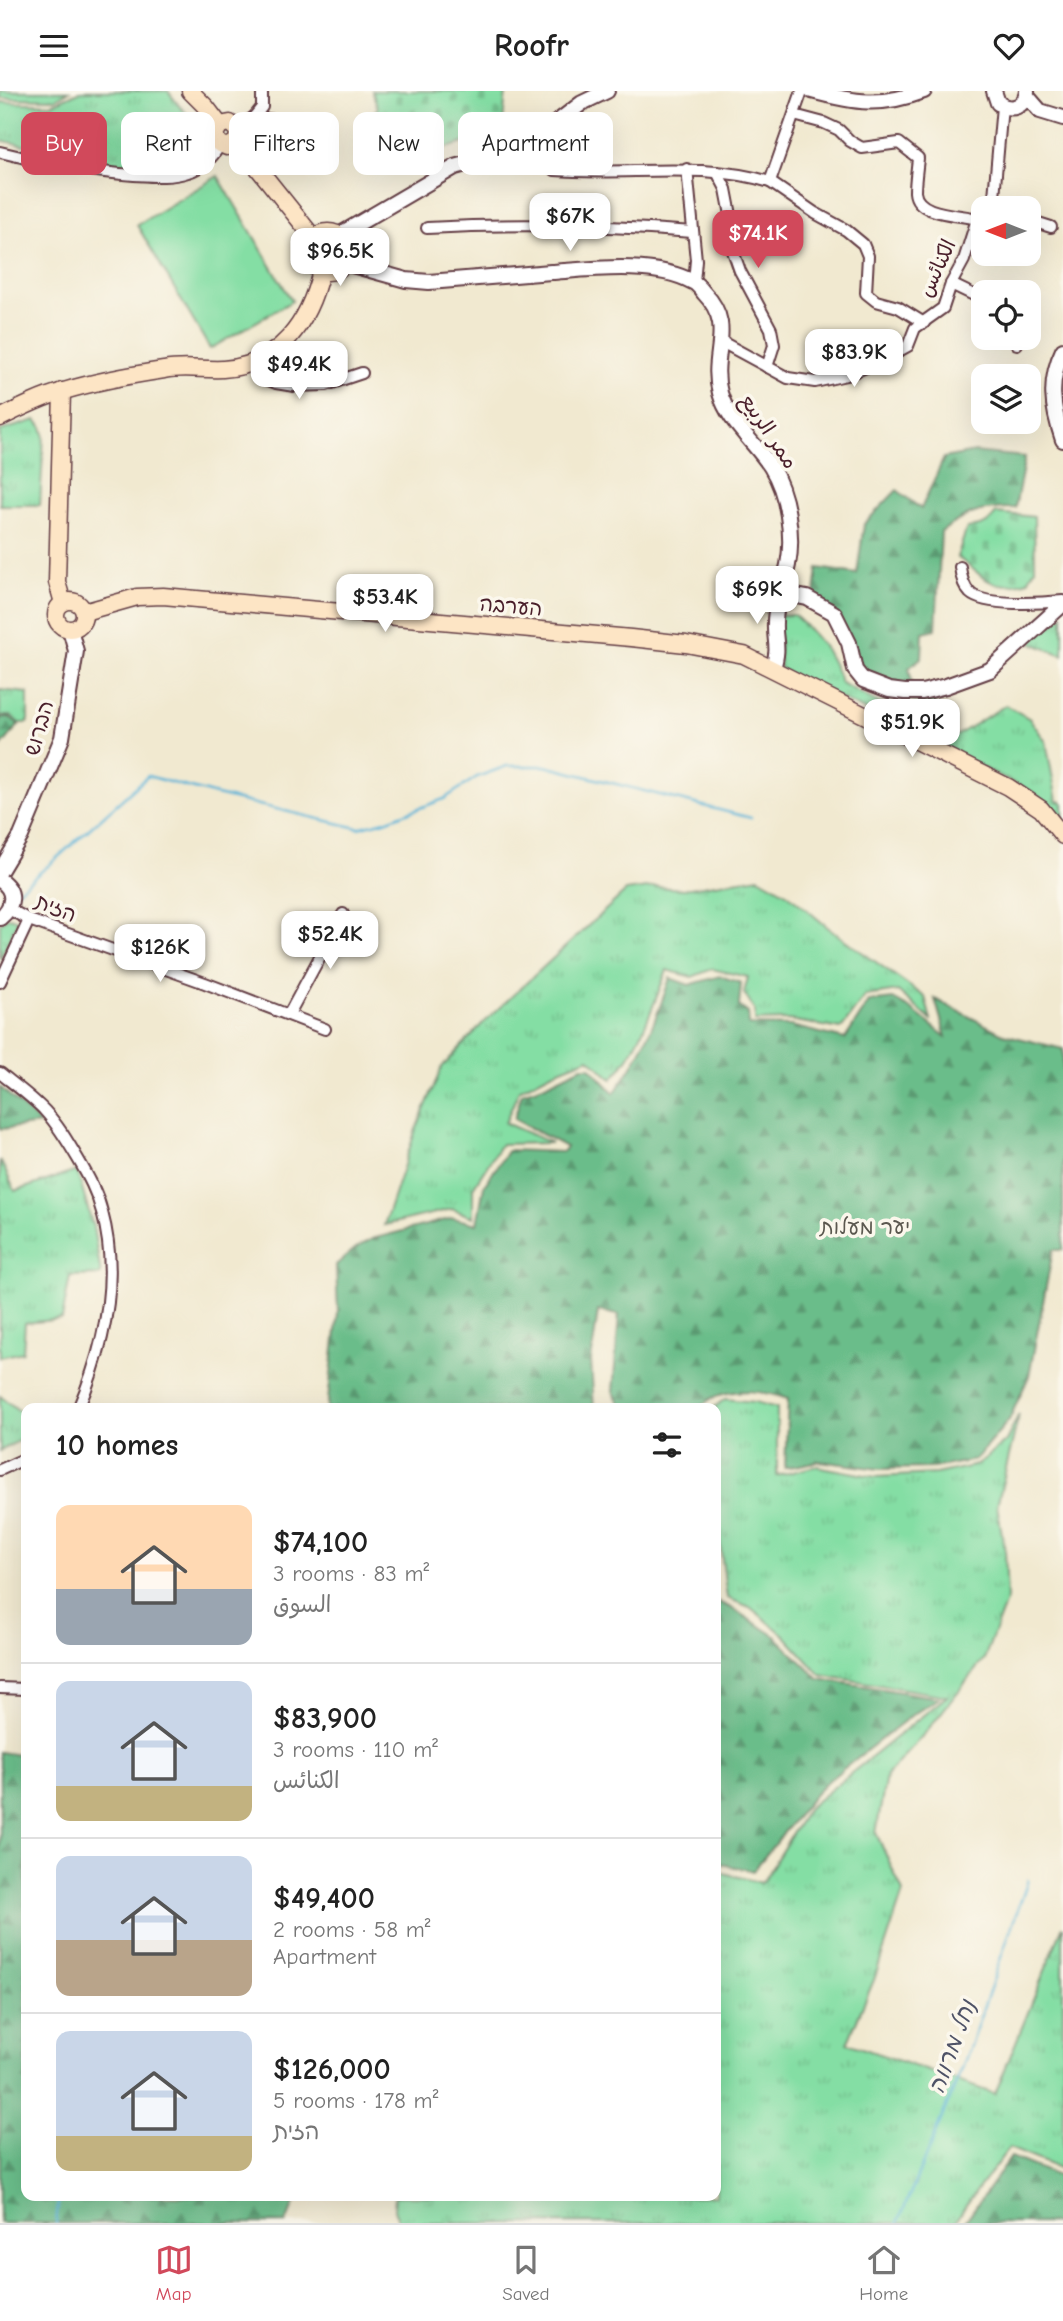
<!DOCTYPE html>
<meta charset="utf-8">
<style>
body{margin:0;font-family:"Comic Neue","Playpen Sans Arabic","Playpen Sans Hebrew",sans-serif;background:#f2f2f2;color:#222;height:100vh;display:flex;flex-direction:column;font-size:26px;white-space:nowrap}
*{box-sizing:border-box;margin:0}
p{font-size:23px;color:#767676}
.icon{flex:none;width:38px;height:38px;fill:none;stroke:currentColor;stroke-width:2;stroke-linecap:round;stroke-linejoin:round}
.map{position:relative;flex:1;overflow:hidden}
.sheet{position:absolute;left:21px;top:1312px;width:700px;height:798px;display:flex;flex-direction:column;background:#fff;border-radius:14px;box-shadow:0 7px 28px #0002}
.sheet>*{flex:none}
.banner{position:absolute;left:21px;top:21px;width:700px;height:63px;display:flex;gap:14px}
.needle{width:46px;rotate:270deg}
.tools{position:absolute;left:971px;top:105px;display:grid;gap:14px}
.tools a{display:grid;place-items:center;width:70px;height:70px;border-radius:14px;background:#fff;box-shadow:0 7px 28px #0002;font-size:35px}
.price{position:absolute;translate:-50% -60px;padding:0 16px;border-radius:14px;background:#fff;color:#222;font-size:23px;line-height:46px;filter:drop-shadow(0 2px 4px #0008)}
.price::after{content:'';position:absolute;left:50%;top:42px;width:21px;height:16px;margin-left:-10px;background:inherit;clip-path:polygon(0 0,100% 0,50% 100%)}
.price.on{background:#d1495b;color:#fff}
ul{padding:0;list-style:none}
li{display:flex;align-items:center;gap:21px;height:175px;padding:0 35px}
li+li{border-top:2px solid #e0e0e0}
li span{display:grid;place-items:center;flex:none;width:196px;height:140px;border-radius:14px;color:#555}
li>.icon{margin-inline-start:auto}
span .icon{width:84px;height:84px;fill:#fffc;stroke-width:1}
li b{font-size:30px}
h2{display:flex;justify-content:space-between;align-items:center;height:84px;padding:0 35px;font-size:30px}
.tag{padding:0 24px;border-radius:14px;background:#fff;box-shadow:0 7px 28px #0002;font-size:24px;line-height:63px}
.tag.on{background:#d1495b;color:#fff}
header{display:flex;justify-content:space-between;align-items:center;height:91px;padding:0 35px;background:#fff;font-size:32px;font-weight:700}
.tabs{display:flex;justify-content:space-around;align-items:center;height:98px;border-top:2px solid #e0e0e0;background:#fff;font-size:19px;color:#767676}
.tabs a{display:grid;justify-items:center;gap:4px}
.tabs .on{color:#d1495b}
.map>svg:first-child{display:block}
.grass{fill:url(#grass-tufts);stroke:#677e68;stroke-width:2}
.forest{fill:url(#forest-firs);stroke:#5a6e5a;stroke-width:2}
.cemetery{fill:url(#cemetery-stones);stroke:#677e68;stroke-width:2}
.pitch{fill:#84dea4;stroke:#677e68;stroke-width:2}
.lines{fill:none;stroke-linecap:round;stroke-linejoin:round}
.stream{stroke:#59b3d7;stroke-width:2.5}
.minor-casing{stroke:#633d44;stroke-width:14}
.tertiary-casing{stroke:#633d44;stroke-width:18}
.secondary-casing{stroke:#633d44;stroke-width:19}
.minor{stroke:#fff;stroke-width:10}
.tertiary{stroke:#fff;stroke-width:14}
.secondary{stroke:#fde5c5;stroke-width:16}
.labels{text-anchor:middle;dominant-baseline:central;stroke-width:7;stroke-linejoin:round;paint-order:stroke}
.street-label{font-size:21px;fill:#4a1f2b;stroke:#fbf7ec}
.park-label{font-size:21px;fill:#5b584f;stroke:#fbf7ec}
.water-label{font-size:23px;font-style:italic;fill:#4f5367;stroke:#fbf7ec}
</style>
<header><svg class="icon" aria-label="menu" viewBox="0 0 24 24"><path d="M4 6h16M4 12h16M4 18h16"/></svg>Roofr<svg class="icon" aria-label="heart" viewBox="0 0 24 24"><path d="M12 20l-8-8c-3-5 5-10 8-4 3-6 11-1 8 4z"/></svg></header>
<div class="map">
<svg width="1063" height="2132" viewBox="0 0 1063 2132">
<defs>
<pattern id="grass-tufts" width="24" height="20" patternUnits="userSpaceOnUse" patternTransform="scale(1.75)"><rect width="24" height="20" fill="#84dea4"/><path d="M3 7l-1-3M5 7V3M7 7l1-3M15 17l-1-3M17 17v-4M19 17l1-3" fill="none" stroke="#74be8d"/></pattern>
<pattern id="forest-firs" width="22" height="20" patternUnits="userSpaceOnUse" patternTransform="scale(1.75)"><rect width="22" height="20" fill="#6bbd8a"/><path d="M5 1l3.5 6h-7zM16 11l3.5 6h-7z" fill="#5a9971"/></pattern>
<pattern id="cemetery-stones" width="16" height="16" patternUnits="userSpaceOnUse" patternTransform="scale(1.75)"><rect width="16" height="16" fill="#84dea4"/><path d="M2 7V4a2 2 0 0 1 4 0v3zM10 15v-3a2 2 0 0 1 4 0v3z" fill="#74be8d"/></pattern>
</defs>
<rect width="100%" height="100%" fill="#fbf7ec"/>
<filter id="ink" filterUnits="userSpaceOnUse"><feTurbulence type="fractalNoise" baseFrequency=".0143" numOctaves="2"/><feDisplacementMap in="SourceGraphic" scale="14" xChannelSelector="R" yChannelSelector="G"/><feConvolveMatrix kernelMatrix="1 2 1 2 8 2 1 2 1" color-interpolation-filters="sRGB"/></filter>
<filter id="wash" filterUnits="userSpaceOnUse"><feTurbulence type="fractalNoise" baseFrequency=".00686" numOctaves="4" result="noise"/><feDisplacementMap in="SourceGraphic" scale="28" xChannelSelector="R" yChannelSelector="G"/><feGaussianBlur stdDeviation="1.57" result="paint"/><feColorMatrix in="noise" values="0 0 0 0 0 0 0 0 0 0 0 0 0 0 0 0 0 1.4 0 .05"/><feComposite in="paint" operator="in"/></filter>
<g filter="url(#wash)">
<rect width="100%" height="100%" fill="#f1e9d0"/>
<g class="grass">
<polygon points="0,0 69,0 56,8 0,7"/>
<polygon points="81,0 168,0 180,16 215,49 211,65 192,73 167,78 123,75 0,49 0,11 52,13"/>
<polygon points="36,329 42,336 44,343 40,414 0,414 0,340"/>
<path d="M777,524h17c25,23 35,35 47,68l43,23 50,-4 22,34 50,-31 24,14 16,23 11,59 6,1v19l-11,-14 -22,-16 -250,-122z"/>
<polygon points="1063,524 1063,564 1029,551"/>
<polygon points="0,599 28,602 28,632 19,632 11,625 0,625"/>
<path d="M759,786l29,17 43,36 94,67 6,23 -33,-29 -33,5 -24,33 -53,-9 -33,1v-10l-11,-18 4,-16 -36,-8 -20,8 -25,-7c-15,37 -27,79 -55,109l-23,-21 -40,16 -30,16 -14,33 46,20 -50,1 -28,44v29l-21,-8 -68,16 31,-93 27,-65 42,-45 142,-131 29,-4 29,2z"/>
<polygon points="9,826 18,829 0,868 0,832"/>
<polygon points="0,1069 15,1100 77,1080 93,1136 101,1184 70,1185 62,1228 25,1232 23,1261 0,1266"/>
<polygon points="0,1305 26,1325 26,1346 0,1360"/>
<polygon points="725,1308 755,1311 777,1317 777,1385 816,1375 876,1386 936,1383 977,1374 1006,1350 1019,1323 997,1415 1005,1460 1007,1508 984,1568 925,1642 886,1685 876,1742 903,1801 874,1889 847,1952 995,2003 1063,1835 1063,2079 1009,2057 966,2114 955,2132 400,2132 394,2119 395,2105 716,2105 716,1780 762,1792 808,1717 947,1605 821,1584 783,1543 750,1516 727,1507 716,1421 716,1318 712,1318"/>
</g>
<g class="forest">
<path d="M974,361l51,5 -10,51c-34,0 -47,4 -74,24l-5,97 -13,3 -1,25 -13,11 4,19 -46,-6 -22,-45 -31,-34 4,-34 39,6 7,-50 33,-34 24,19 23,-51z"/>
<polygon points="9,626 19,634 0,657 0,627"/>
<path d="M720,885l21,7 -2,23 9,7 1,12 42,1 54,13 24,-37 24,-3 18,10 35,28 -11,-38 68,35 60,15v201h-10l-24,126 -20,44 -34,40 -42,8 -54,1 -59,-8 -35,7 3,-69c-25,-8 -51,-12 -76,-1 -6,3 -11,10 -18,11 -26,2 -53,0 -78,0l4,-5 -7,-13 6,-76 -21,-4 -7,50 3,48h-267l11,-96 -2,-48 20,-17 16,-9 81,-21 24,6 7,-38 24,-36 54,2 4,-5 -52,-28 8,-26 21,-7 39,-19h8l24,26c27,-35 42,-73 56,-115l19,7z"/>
<polygon points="0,996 41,1033 0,1038"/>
<polygon points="716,1510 731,1517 774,1544 819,1588 939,1607 912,1624 829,1689 815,1703 753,1780 716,1772"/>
<polygon points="0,1661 26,1665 26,2105 297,2105 286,2132 0,2132"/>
<polygon points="1011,2066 1063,2087 1063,2132 964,2132"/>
</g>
<g class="cemetery">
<polygon points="372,0 506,0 502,41 418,65 366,69 362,33 378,17"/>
<path d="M996,422l38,4 1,51 -7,13c-39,11 -41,-3 -71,-24l10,-29c14,-1 21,-3 29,-15z"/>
</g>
<polygon class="pitch" points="218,85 292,210 210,258 137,134"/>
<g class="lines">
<g class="stream">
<polyline points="16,801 48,775 148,685 216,704 358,737 385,730 444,708 477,686 507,675 545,675 751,727"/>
<polyline points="56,2132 59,2105"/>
<polyline points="898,2132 962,1978 1028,1789"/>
</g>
</g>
</g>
<g filter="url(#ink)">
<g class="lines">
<defs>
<g id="minor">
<path d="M794,24l30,8 15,7 11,11 12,7 37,-5 19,15c-1,11 -3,23 -3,34 2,24 46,22 62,27"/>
<polyline points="254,26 299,33 312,39 310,68"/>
<polyline points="237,38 254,26 262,16 262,0"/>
<path d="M530,52l10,18 15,9c72,6 145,-9 215,12l32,-91"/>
<path d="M0,61c45,11 88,20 134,23 17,1 37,3 54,-3 14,-4 25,-15 32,-27"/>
<polyline points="687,78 696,169 694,191"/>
<polyline points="717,81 726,98 731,124 733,160 740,180 771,238 774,254 767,276"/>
<polyline points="770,91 815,122 846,139 863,153 868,165 866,202 876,210 898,216 924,232"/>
<polyline points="993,117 1002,15"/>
<polyline points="1029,129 1051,136"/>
<path d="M427,137c89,-5 177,-3 266,4"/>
<polyline points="951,193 984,209"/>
<polyline points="1013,247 1017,253"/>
<polyline points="720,250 788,287 815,291 846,284 881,270 908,255 915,237 943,217 951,193 964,169 977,128 984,124"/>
<polyline points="254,270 266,288 276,292 294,295 326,294 362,282"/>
<path d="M960,476c1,9 3,19 10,26 15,14 73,10 93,8"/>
<polyline points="9,818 29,829 205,892 325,938"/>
<polyline points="0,891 29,829"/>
<polyline points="289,923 343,823"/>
<path d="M0,982c15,12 32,24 45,38 13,14 23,31 33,48 10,17 19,33 24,53 18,65 2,136 -24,197"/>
<polyline points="0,1379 26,1367"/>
<polyline points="0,1597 26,1598"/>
</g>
<g id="tertiary">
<path d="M812,0c43,12 69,16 112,0"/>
<path d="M994,0l4,12c13,9 27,4 29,-12"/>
<polyline points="1027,5 1040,20 1063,27"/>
<polyline points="339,144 455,76 511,61 530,52 582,12 607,0"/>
<path d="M345,172l61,17 23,2c41,-3 81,-7 122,-10 41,-3 104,-11 142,10 4,2 8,7 11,11 33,34 5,60 16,100 8,29 35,49 51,74 16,26 23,67 17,98 -4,18 -13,38 -13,57 -1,20 5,24 -2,46"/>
<path d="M1063,259c-15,31 -11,58 0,90"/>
<polyline points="781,502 807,507 834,522 849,552 855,579 863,589 889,599 905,601 922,601 946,595 990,579 1063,513"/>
<polyline points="0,780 21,745 62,647 76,560 70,538"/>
<path d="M0,789c16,11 14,26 0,38"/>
</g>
<g id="secondary">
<polyline points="190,0 207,17 220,34"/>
<polyline points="220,34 230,32 238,40 237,51 313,146"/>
<polyline points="220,34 215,43 218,52 227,56 237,51"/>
<circle cx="328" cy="161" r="20"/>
<polyline points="62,300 57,491 63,512"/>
<path d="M0,327c20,-10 42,-21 64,-27 33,-10 67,-16 100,-21 19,-4 39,0 59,-1 57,-4 86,-47 98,-98"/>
<circle cx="70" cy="524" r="14"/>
<polyline points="84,521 137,506 163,505 631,547 686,553 744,564 1008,696 1041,718 1063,745"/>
</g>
</defs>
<use href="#minor" class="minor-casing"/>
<use href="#tertiary" class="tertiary-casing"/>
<use href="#secondary" class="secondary-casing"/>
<use href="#minor" class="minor"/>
<use href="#tertiary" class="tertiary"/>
<use href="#secondary" class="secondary"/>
</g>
</g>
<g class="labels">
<g class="street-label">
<text transform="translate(937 177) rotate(-65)">الكنائس</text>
<text transform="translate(769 340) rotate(56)">ممر الربيع</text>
<text transform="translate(511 515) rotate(5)">הערבה</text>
<text transform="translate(39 637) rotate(-74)">הברוש</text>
<text transform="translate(56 817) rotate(22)">הזית</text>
</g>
<g class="park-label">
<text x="865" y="1136">יער מעלות</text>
</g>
<g class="water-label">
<text transform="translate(952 1956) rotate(-70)">נחל מרווה</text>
</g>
</g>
</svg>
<div class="tools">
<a><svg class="needle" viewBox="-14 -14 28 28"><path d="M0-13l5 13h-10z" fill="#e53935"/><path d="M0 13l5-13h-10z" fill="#767676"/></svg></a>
<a><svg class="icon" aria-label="locate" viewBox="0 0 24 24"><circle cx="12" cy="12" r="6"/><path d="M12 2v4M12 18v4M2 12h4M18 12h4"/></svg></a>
<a><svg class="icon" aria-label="layers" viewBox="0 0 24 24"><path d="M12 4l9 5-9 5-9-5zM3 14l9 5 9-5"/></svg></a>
</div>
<b class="price" style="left:570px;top:162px">$67K</b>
<b class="price on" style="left:758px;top:179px">$74.1K</b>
<b class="price" style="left:340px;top:197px">$96.5K</b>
<b class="price" style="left:854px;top:298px">$83.9K</b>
<b class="price" style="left:299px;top:310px">$49.4K</b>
<b class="price" style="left:757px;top:535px">$69K</b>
<b class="price" style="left:385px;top:543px">$53.4K</b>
<b class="price" style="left:912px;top:668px">$51.9K</b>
<b class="price" style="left:330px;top:880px">$52.4K</b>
<b class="price" style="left:160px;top:893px">$126K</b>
<div class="banner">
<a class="tag on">Buy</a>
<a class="tag">Rent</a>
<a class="tag">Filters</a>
<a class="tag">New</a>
<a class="tag">Apartment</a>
</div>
<section class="sheet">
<h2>10 homes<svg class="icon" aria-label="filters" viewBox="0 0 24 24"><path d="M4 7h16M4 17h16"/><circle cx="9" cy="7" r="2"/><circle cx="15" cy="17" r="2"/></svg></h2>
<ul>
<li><span style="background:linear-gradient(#ffd9b3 60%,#9aa5b1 0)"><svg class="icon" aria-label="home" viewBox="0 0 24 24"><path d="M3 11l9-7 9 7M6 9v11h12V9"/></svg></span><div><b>$74,100</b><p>3 rooms · 83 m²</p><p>السوق</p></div></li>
<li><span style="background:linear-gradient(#c9d6e8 75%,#c2b280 0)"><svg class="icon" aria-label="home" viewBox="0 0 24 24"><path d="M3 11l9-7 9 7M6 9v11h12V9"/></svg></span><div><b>$83,900</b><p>3 rooms · 110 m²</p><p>الكنائس</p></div></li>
<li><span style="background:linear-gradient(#c9d6e8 60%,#b9a48a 0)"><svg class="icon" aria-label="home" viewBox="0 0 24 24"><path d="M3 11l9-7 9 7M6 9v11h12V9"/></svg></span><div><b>$49,400</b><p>2 rooms · 58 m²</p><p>Apartment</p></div></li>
<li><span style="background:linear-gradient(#c9d6e8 75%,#c2b280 0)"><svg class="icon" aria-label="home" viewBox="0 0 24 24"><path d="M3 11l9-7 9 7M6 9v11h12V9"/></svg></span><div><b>$126,000</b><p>5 rooms · 178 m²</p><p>הזית</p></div></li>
</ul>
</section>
</div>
<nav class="tabs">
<a class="on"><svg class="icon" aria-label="map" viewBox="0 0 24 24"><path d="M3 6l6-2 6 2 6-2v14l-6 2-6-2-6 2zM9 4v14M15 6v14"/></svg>Map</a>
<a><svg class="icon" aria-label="saved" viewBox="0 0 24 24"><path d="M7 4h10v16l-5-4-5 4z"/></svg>Saved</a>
<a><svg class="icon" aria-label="home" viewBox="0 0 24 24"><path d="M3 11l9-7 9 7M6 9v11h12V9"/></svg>Home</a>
</nav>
